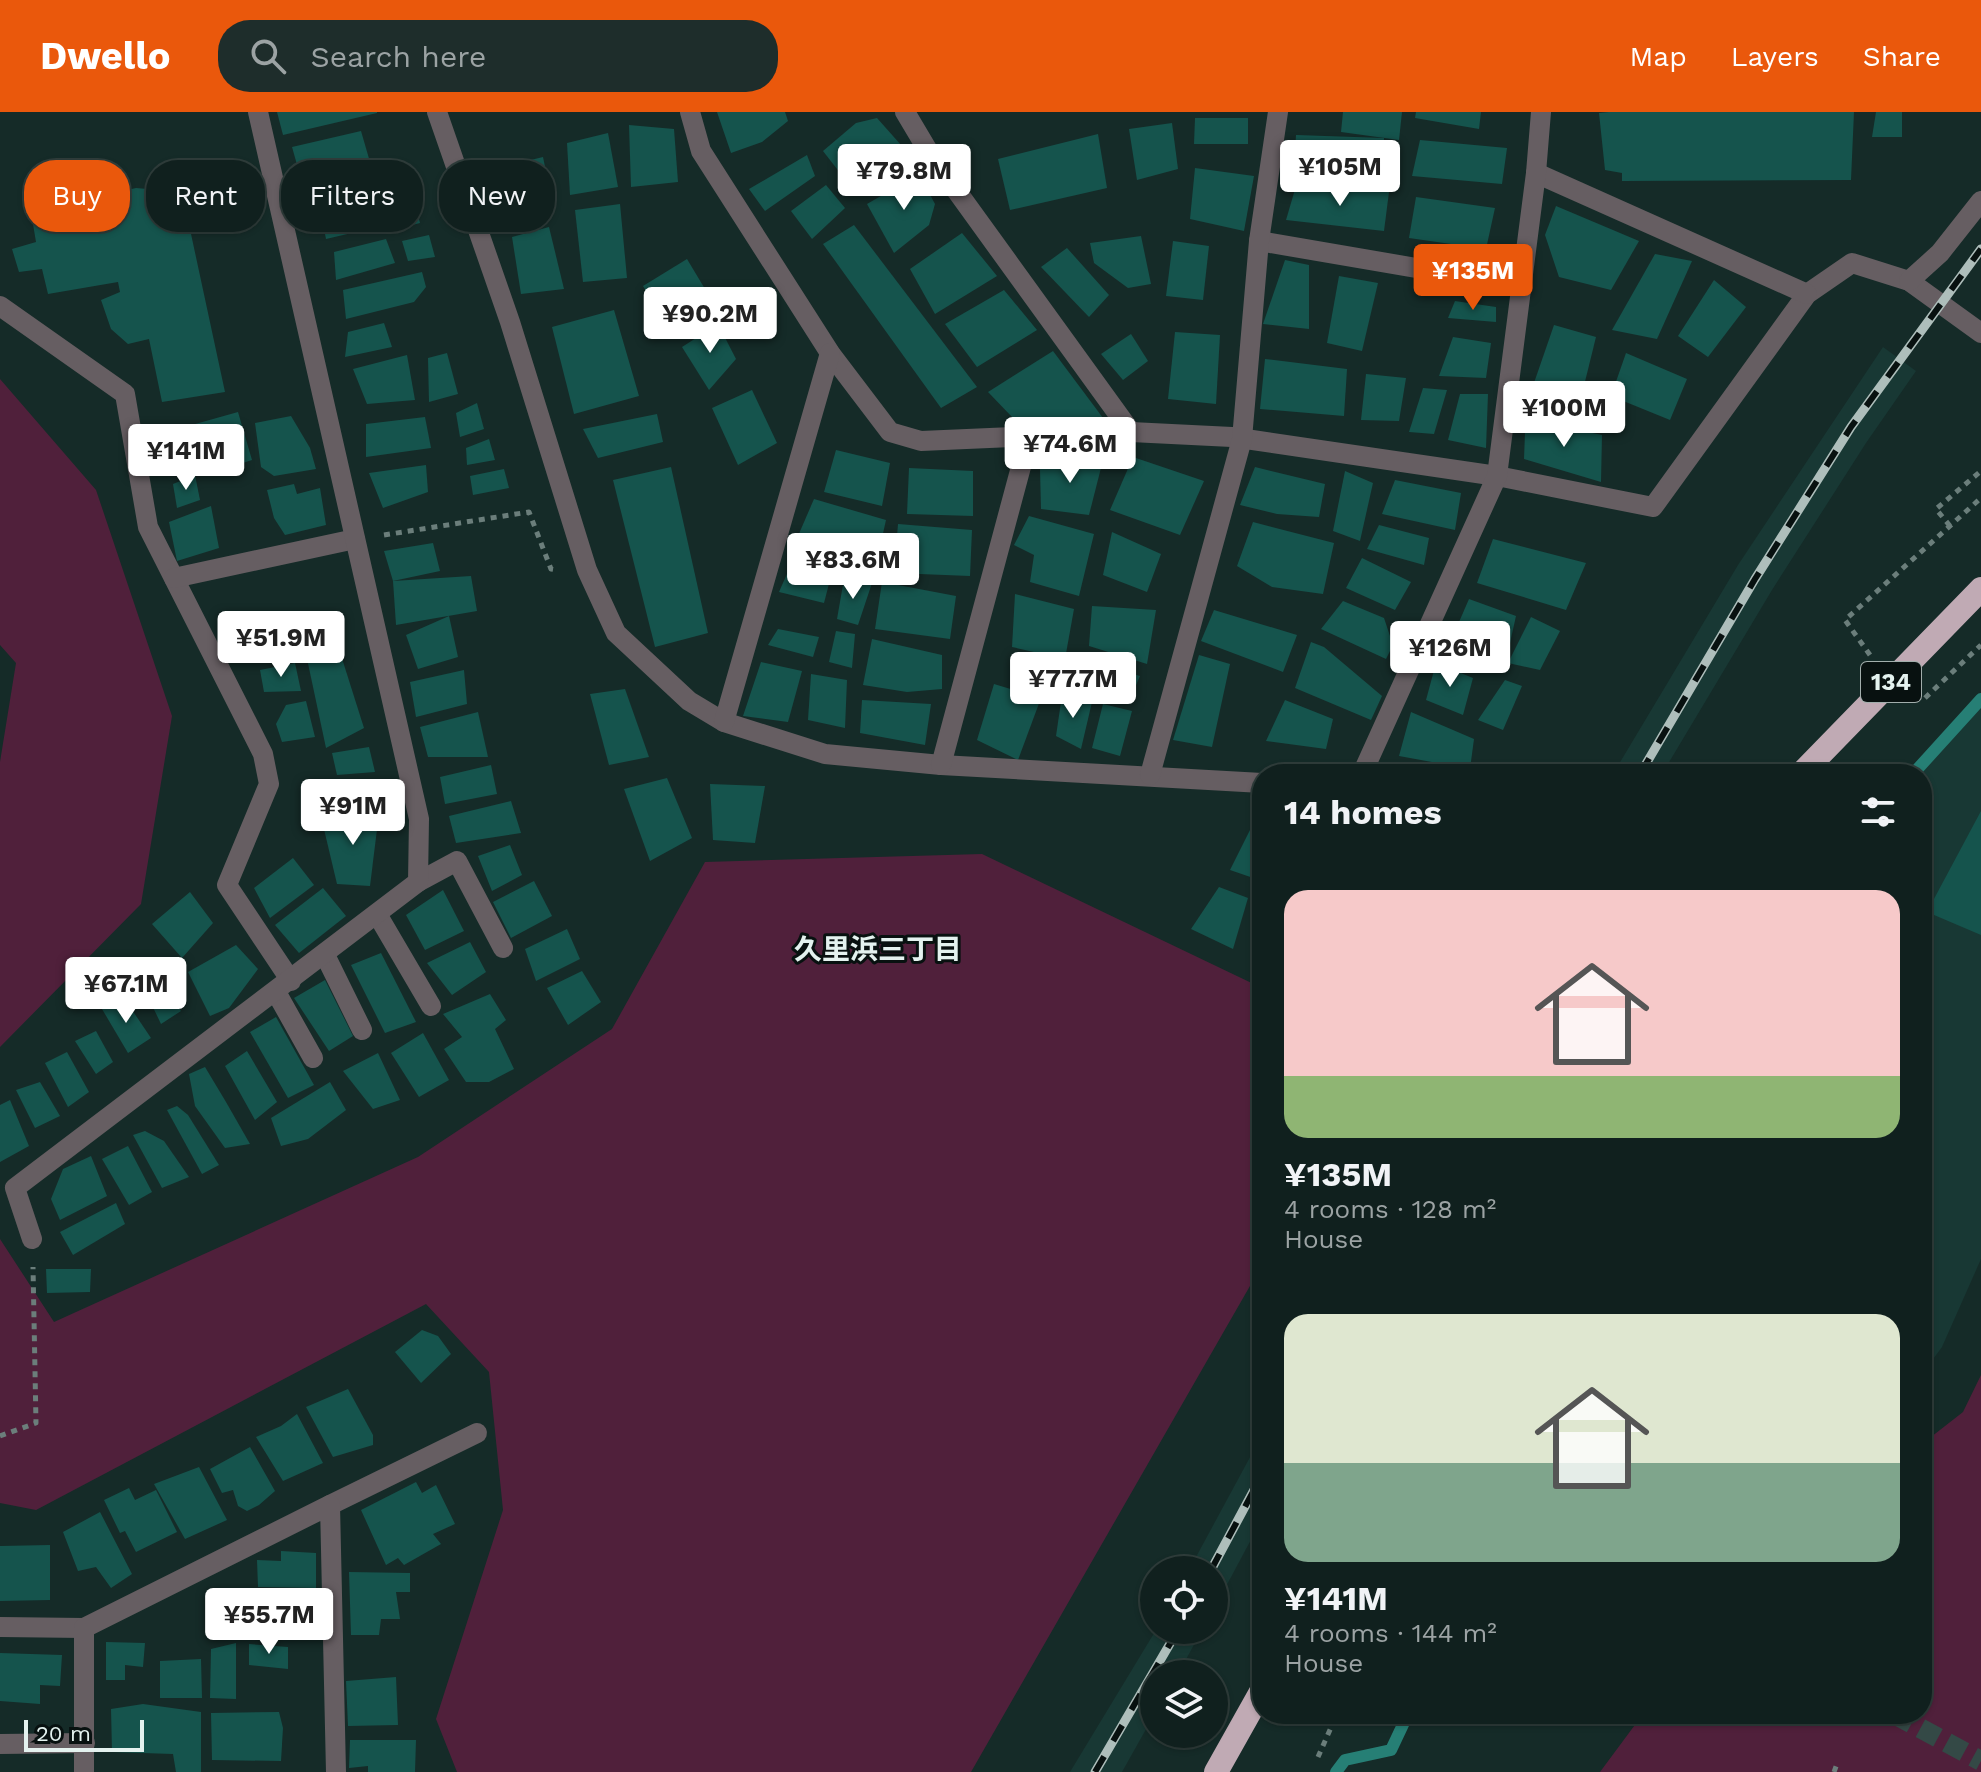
<!DOCTYPE html>
<meta charset="utf-8">
<style>
body{margin:0;font-family:"Work Sans","Noto Sans JP",sans-serif;background:#1e2d2b;color:#f1f3f6;height:100vh;display:flex;flex-direction:column;font-size:30px;white-space:nowrap}
*{box-sizing:border-box;margin:0}
p{font-size:26px;color:#9ca3a4}
.icon{flex:none;width:44px;height:44px;fill:none;stroke:currentColor;stroke-width:2;stroke-linecap:round;stroke-linejoin:round}
.map{position:relative;flex:1;overflow:hidden}
.drawer{position:absolute;left:1252px;top:652px;width:680px;height:960px;display:flex;flex-direction:column;background:#10201e;border-radius:32px;box-shadow:0 2px 6px #0004,0 0 0 2px #303e3c}
.drawer>*{flex:none}
.guide{position:absolute;left:24px;top:48px;width:760px;height:72px;display:flex;gap:16px}
.controls{position:absolute;left:1140px;top:1444px;display:grid;gap:16px}
.controls a{display:grid;place-items:center;width:88px;height:88px;border-radius:50%;background:#10201e;box-shadow:0 2px 6px #0004,0 0 0 2px #303e3c;font-size:40px}
.scale{position:absolute;left:24px;bottom:20px;width:120px;box-sizing:border-box;padding-left:8px;border:4px solid #e4f2ef;border-top:0;font-size:22px;line-height:28px;white-space:nowrap;color:#e4f2ef;-webkit-text-stroke:6px #081110;paint-order:stroke}
.price{position:absolute;translate:-50% -68px;padding:0 18px;border-radius:8px;background:#fff;color:#222;font-size:26px;line-height:52px;filter:drop-shadow(0 2px 4px #0008)}
.price::after{content:'';position:absolute;left:50%;top:48px;width:24px;height:18px;margin-left:-12px;background:inherit;clip-path:polygon(0 0,100% 0,50% 100%)}
.price.current{background:#ea580c;color:#fff}
ul{padding:0;list-style:none}
li{display:grid;align-content:center;gap:16px;height:424px;padding:0 32px}
li span{display:grid;place-items:center;height:248px;border-radius:24px;color:#555}
li>.icon{margin-inline-start:auto}
span .icon{width:144px;height:144px;fill:#fffc;stroke-width:1}
li b{font-size:34px}
h2{display:flex;justify-content:space-between;align-items:center;height:96px;padding:0 32px;font-size:34px}
.chip{padding:0 28px;border-radius:32px;background:#10201e;box-shadow:0 2px 6px #0004,0 0 0 2px #303e3c;font-size:28px;line-height:72px}
.chip.current{background:#ea580c;color:#fff}
header{display:flex;align-items:center;gap:48px;box-sizing:border-box;height:112px;padding:0 40px;background:#ea580c;color:#fff}
header strong{font-size:38px}
nav{display:flex;gap:44px;margin-inline-start:auto;font-size:28px}
.search{width:560px;height:72px;background:#1e2d2b;display:flex;align-items:center;gap:20px;box-sizing:border-box;padding:0 28px;border-radius:32px;color:#9ca3a4;font-size:30px}
.map>svg:first-child{display:block}
.built{fill:#183834}
.green{fill:#50203b}
.lines{fill:none;stroke-linecap:round;stroke-linejoin:round}
.stream{stroke:#267f75;stroke-width:12}
.building{fill:#15544d}
.minor-tunnel{stroke:#344946;stroke-width:20;stroke-dasharray:20 10;stroke-linecap:butt}
.path{stroke:#6b7e7b;stroke-width:5;stroke-dasharray:6 6;stroke-linecap:butt}
.minor{stroke:#665e62;stroke-width:20}
.highway{stroke:#c0aab4;stroke-width:24}
.rail-casing{stroke:#aebebb;stroke-width:9}
.rail{stroke:#081110;stroke-width:6;stroke-dasharray:18;stroke-linecap:butt}
.labels{text-anchor:middle;dominant-baseline:central;stroke-width:6;stroke-linejoin:round;paint-order:stroke}
.shield{fill:#081110;stroke:#a2aeac;stroke-width:2}
.shield-label{font-size:24px;font-weight:bold;fill:#e4f2ef}
.neighbourhood-label{font-size:28px;font-weight:bold;fill:#e4f2ef;stroke:#081110}
</style>
<header>
<strong>Dwello</strong>
<div class="search"><svg class="icon" aria-label="search" viewBox="0 0 24 24"><circle cx="10" cy="10" r="6"/><path d="M15 15l6 6"/></svg>Search here</div>
<nav><a>Map</a><a>Layers</a><a>Share</a></nav>
</header>
<div class="map">
<svg width="1981" height="1660" viewBox="0 0 1981 1660">
<rect width="100%" height="100%" fill="#152b28"/>
<g class="built">
<polygon points="1883,235 1916,259 1866,331 1772,478 1662,662 1613,662 1738,453"/>
<polygon points="1981,582 1981,1147 1942,1235 1922,1262 1921,662"/>
<polygon points="1262,1323 1262,1407 1214,1497 1214,1458 1189,1458"/>
<polygon points="1156,1518 1202,1518 1178,1562 1154,1562 1154,1603 1122,1660 1070,1660"/>
</g>
<g class="green">
<polygon points="0,267 96,378 172,604 141,792 0,935 0,650 16,551 0,533"/>
<polygon points="982,742 1262,876 1262,1153 971,1660 457,1660 436,1607 503,1398 489,1260 426,1192 36,1398 0,1391 0,1127 54,1210 418,1045 612,917 705,750"/>
<polygon points="1981,1263 1981,1660 1600,1660 1643,1602 1922,1602 1922,1332 1963,1300"/>
</g>
<g class="lines">
<g class="stream">
<polyline points="1913,662 1981,587"/>
<polyline points="1336,1660 1345,1648 1391,1638 1408,1602"/>
</g>
</g>
<g class="building">
<polygon points="277,0 377,0 377,1 283,23"/>
<polygon points="717,0 785,0 788,9 762,30 731,41"/>
<polygon points="1343,0 1402,0 1399,28 1341,20"/>
<polygon points="1416,0 1481,0 1479,17 1415,6"/>
<polygon points="1609,0 1854,0 1851,68 1622,69 1622,61 1605,58 1599,1"/>
<polygon points="1876,0 1902,0 1902,25 1872,25"/>
<polygon points="877,6 901,33 887,49 851,75 823,39 856,11"/>
<polygon points="1195,6 1248,6 1248,32 1194,32"/>
<polygon points="1172,11 1178,57 1137,68 1129,17"/>
<polygon points="629,13 674,17 678,70 631,75"/>
<polygon points="361,19 377,74 307,88 292,35"/>
<polygon points="608,21 618,75 570,83 567,31"/>
<polygon points="1098,22 1107,76 1010,98 998,47"/>
<polygon points="1296,23 1384,26 1382,61 1294,59"/>
<polygon points="1420,28 1507,36 1502,72 1412,64"/>
<polygon points="807,43 815,64 765,99 749,77"/>
<polygon points="543,45 549,74 540,100 505,111 489,58"/>
<polygon points="1195,56 1254,64 1244,119 1190,107"/>
<polygon points="919,62 935,92 929,113 894,141 867,92"/>
<polygon points="826,73 845,96 812,127 791,99"/>
<polygon points="1296,74 1389,80 1384,119 1286,108"/>
<polygon points="136,76 182,80 225,280 162,290 149,227 128,232 111,217 101,188 120,180 118,170 48,182 42,157 19,160 12,137 36,130 31,100"/>
<polygon points="1416,85 1495,96 1486,137 1409,126"/>
<polygon points="414,88 420,111 397,117 395,92"/>
<polygon points="380,92 386,113 326,127 322,107"/>
<polygon points="620,92 627,166 583,170 575,98"/>
<polygon points="1556,94 1639,129 1611,178 1559,165 1545,123"/>
<polygon points="854,113 977,275 941,296 823,132"/>
<polygon points="549,115 564,177 521,182 512,125"/>
<polygon points="962,121 997,164 935,202 910,157"/>
<polygon points="429,123 435,145 408,149 402,129"/>
<polygon points="1141,124 1151,172 1128,176 1094,151 1090,131"/>
<polygon points="386,127 395,151 336,168 334,140"/>
<polygon points="1173,129 1209,134 1203,188 1166,184"/>
<polygon points="1067,136 1109,183 1089,205 1041,155"/>
<polygon points="1655,142 1692,149 1657,227 1612,218"/>
<polygon points="687,147 711,187 670,219 643,174"/>
<polygon points="1285,148 1309,153 1309,217 1263,212"/>
<polygon points="422,160 426,175 414,190 346,207 343,178"/>
<polygon points="1339,164 1378,171 1362,239 1327,231"/>
<polygon points="1714,168 1746,195 1708,245 1678,224"/>
<polygon points="1004,178 1037,218 977,255 945,212"/>
<polygon points="1455,189 1496,195 1496,210 1448,206"/>
<polygon points="614,198 639,284 574,302 552,215"/>
<polygon points="384,211 392,235 345,245 348,220"/>
<polygon points="718,212 736,247 709,278 682,235"/>
<polygon points="1554,213 1596,225 1577,302 1526,294"/>
<polygon points="1175,220 1220,223 1216,292 1168,287"/>
<polygon points="1131,222 1148,249 1123,268 1101,242"/>
<polygon points="1453,225 1491,231 1486,266 1439,264"/>
<polygon points="1053,239 1106,310 1013,306 988,280"/>
<polygon points="447,241 458,282 429,290 428,246"/>
<polygon points="1626,241 1687,267 1670,308 1611,284"/>
<polygon points="407,243 415,288 367,292 353,257"/>
<polygon points="1265,247 1347,257 1344,304 1260,297"/>
<polygon points="1366,262 1406,266 1399,309 1361,308"/>
<polygon points="1423,276 1447,278 1434,322 1409,320"/>
<polygon points="752,278 777,331 738,353 712,296"/>
<polygon points="1460,282 1488,282 1486,336 1448,328"/>
<polygon points="477,291 484,317 460,325 456,301"/>
<polygon points="1526,294 1534,309 1602,323 1601,370 1524,347"/>
<polygon points="238,300 252,348 221,358 217,343 162,360 156,323"/>
<polygon points="657,302 663,330 598,346 583,317"/>
<polygon points="291,304 310,336 316,357 274,364 261,355 255,311"/>
<polygon points="425,305 431,336 366,345 366,312"/>
<polygon points="489,327 495,348 467,353 466,336"/>
<polygon points="836,338 890,351 882,394 824,380"/>
<polygon points="1133,345 1204,369 1180,423 1110,398"/>
<polygon points="1061,346 1103,348 1089,403 1041,397 1040,357"/>
<polygon points="426,353 428,380 383,396 369,361"/>
<polygon points="671,355 708,521 655,535 613,368"/>
<polygon points="1255,355 1325,372 1319,405 1277,402 1240,393"/>
<polygon points="909,356 973,359 973,404 907,402"/>
<polygon points="504,357 509,376 473,383 470,364"/>
<polygon points="1345,359 1373,371 1360,429 1333,419"/>
<polygon points="195,363 200,388 177,396 173,372"/>
<polygon points="1395,368 1461,381 1455,418 1382,402"/>
<polygon points="294,372 297,382 320,376 326,413 285,423 274,406 267,378"/>
<polygon points="814,387 886,408 874,462 818,443 798,424"/>
<polygon points="211,394 219,436 177,449 169,410"/>
<polygon points="1029,404 1094,422 1079,484 1030,470 1034,443 1014,433"/>
<polygon points="1253,410 1334,431 1323,482 1272,475 1237,454"/>
<polygon points="898,412 972,418 970,464 894,461"/>
<polygon points="1379,413 1429,426 1424,453 1367,437"/>
<polygon points="1112,420 1161,442 1147,480 1103,463"/>
<polygon points="1493,427 1586,451 1566,498 1477,471"/>
<polygon points="433,431 440,459 393,469 384,439"/>
<polygon points="1362,446 1411,470 1395,498 1346,476"/>
<polygon points="790,455 831,464 824,491 779,480"/>
<polygon points="471,464 477,499 396,513 393,469"/>
<polygon points="844,467 872,471 858,513 837,507"/>
<polygon points="882,470 956,484 950,527 875,517"/>
<polygon points="1015,482 1074,497 1065,547 1012,535"/>
<polygon points="1469,487 1516,504 1510,531 1459,510"/>
<polygon points="1343,489 1384,506 1393,533 1386,547 1321,517"/>
<polygon points="1092,494 1156,498 1147,552 1089,534"/>
<polygon points="1214,498 1297,523 1283,560 1201,529"/>
<polygon points="449,504 458,545 418,557 406,523"/>
<polygon points="1531,505 1560,519 1540,558 1508,551"/>
<polygon points="778,517 819,525 813,545 768,533"/>
<polygon points="836,519 855,522 852,556 829,550"/>
<polygon points="872,527 942,543 942,577 907,580 863,573"/>
<polygon points="1311,530 1324,535 1382,584 1371,608 1295,576"/>
<polygon points="339,537 364,616 326,636 306,542"/>
<polygon points="1199,543 1230,552 1212,635 1173,628"/>
<polygon points="1080,547 1140,564 1130,587 1073,574"/>
<polygon points="761,550 802,559 788,610 743,604"/>
<polygon points="295,551 301,579 264,580 260,558"/>
<polygon points="1436,551 1473,566 1463,603 1426,588"/>
<polygon points="464,558 467,592 416,605 410,570"/>
<polygon points="811,562 847,568 845,616 808,608"/>
<polygon points="1505,568 1522,574 1503,618 1478,608"/>
<polygon points="994,572 1041,586 1018,648 977,628"/>
<polygon points="625,577 649,645 609,653 590,582"/>
<polygon points="1062,583 1092,590 1081,637 1056,624"/>
<polygon points="862,588 931,592 925,633 860,621"/>
<polygon points="1285,588 1333,607 1326,637 1266,629"/>
<polygon points="306,589 315,625 282,630 276,612 286,593"/>
<polygon points="1103,592 1132,599 1120,644 1092,636"/>
<polygon points="478,600 488,645 428,645 420,615"/>
<polygon points="1411,600 1474,627 1470,657 1399,644"/>
<polygon points="369,635 375,660 337,663 332,641"/>
<polygon points="491,653 497,682 445,692 440,665"/>
<polygon points="667,666 692,726 650,749 624,677"/>
<polygon points="710,672 765,674 755,731 713,728"/>
<polygon points="511,689 521,721 456,731 449,704"/>
<polygon points="380,693 370,774 337,772 323,713"/>
<polygon points="1981,699 1981,823 1927,800"/>
<polygon points="1262,709 1262,769 1230,758 1254,710"/>
<polygon points="510,733 522,763 492,779 478,744"/>
<polygon points="293,746 314,773 270,806 254,776"/>
<polygon points="534,769 552,804 511,826 493,790"/>
<polygon points="1219,775 1248,786 1233,837 1191,817"/>
<polygon points="323,776 346,804 299,841 275,813"/>
<polygon points="443,778 464,819 425,838 406,803"/>
<polygon points="190,780 213,811 182,846 152,812"/>
<polygon points="567,817 580,847 536,869 525,837"/>
<polygon points="470,830 486,860 452,883 427,851"/>
<polygon points="236,833 258,857 229,896 210,904 188,860"/>
<polygon points="381,841 416,910 385,921 351,853"/>
<polygon points="164,845 176,864 164,874 181,899 161,912 138,864"/>
<polygon points="582,859 601,890 568,913 547,876"/>
<polygon points="325,868 353,924 329,939 294,886"/>
<polygon points="490,882 506,908 495,917 514,957 489,970 466,970 444,937 462,925 443,902"/>
<polygon points="124,886 151,926 128,941 102,897"/>
<polygon points="276,905 314,973 288,986 250,920"/>
<polygon points="96,919 113,950 96,962 75,929"/>
<polygon points="423,921 449,968 419,985 391,941"/>
<polygon points="247,939 277,990 255,1008 225,954"/>
<polygon points="67,940 89,980 68,995 45,951"/>
<polygon points="378,941 400,988 373,997 343,959"/>
<polygon points="205,955 226,990 250,1032 225,1036 195,994 189,962"/>
<polygon points="40,970 60,1004 35,1016 16,978"/>
<polygon points="330,970 346,998 308,1027 281,1034 271,1006"/>
<polygon points="10,988 29,1034 0,1050 0,993"/>
<polygon points="177,994 188,1003 219,1053 202,1062 167,998"/>
<polygon points="145,1019 164,1029 189,1065 162,1076 133,1023"/>
<polygon points="128,1034 152,1080 129,1093 102,1047"/>
<polygon points="91,1044 107,1084 60,1108 51,1087 63,1057"/>
<polygon points="116,1091 125,1112 73,1143 60,1120"/>
<polygon points="46,1157 91,1157 90,1180 47,1181"/>
<polygon points="422,1218 438,1224 451,1242 421,1271 395,1240"/>
<polygon points="348,1277 373,1323 373,1333 333,1345 306,1295"/>
<polygon points="297,1302 323,1351 283,1369 256,1325 281,1314"/>
<polygon points="250,1335 275,1379 259,1393 247,1399 238,1394 233,1378 222,1381 210,1357"/>
<polygon points="199,1355 227,1408 185,1427 154,1372"/>
<polygon points="416,1370 422,1381 436,1373 455,1412 433,1422 441,1432 404,1453 398,1446 386,1453 361,1398"/>
<polygon points="129,1376 135,1388 156,1378 177,1420 136,1440 125,1419 120,1421 104,1388"/>
<polygon points="100,1400 132,1462 111,1476 96,1455 78,1459 63,1420"/>
<polygon points="50,1433 50,1488 0,1489 0,1434"/>
<polygon points="281,1439 316,1441 316,1476 258,1475 257,1448 281,1449"/>
<polygon points="349,1460 410,1461 410,1480 396,1480 400,1507 381,1507 379,1523 351,1523"/>
<polygon points="261,1481 294,1481 309,1495 310,1517 299,1521 259,1517"/>
<polygon points="210,1485 249,1486 248,1516 209,1514"/>
<polygon points="106,1530 145,1531 143,1555 125,1553 125,1568 106,1568"/>
<polygon points="236,1531 236,1587 210,1586 211,1537"/>
<polygon points="249,1532 288,1535 288,1557 249,1553"/>
<polygon points="0,1541 62,1543 60,1574 40,1573 40,1592 0,1589"/>
<polygon points="201,1547 202,1586 160,1586 160,1549"/>
<polygon points="396,1565 398,1613 348,1614 346,1569"/>
<polygon points="143,1592 201,1600 201,1660 176,1660 173,1642 112,1640 111,1597"/>
<polygon points="279,1600 283,1616 281,1649 212,1648 211,1601"/>
<polygon points="350,1628 416,1628 415,1660 368,1660 368,1654 349,1656"/>
</g>
<g class="lines">
<polyline class="minor-tunnel" points="1894,1602 1981,1649"/>
<g class="path">
<polyline points="1950,414 1936,397 1981,359"/>
<polyline points="384,423 529,400 551,457 557,458"/>
<polyline points="1870,543 1845,508 1981,386"/>
<polyline points="1925,586 1981,533"/>
<polyline points="0,1324 36,1311 33,1155"/>
<polyline points="1318,1645 1337,1602"/>
<polyline points="1834,1660 1838,1649"/>
</g>
<g class="minor">
<polyline points="437,0 510,210 587,458 616,521 689,589 724,610 825,642 941,653 1262,671"/>
<polyline points="690,0 701,39 830,241 890,320 921,329 1131,320 1232,325 1497,364 1653,395 1807,182 1852,151 1909,169 1981,221"/>
<polyline points="905,0 930,42 1131,320"/>
<polyline points="1536,61 1807,182"/>
<polyline points="1259,129 1521,174"/>
<polyline points="1909,169 1940,141 1981,89"/>
<polyline points="0,194 125,282 148,415 263,642 269,672 227,773 291,869"/>
<polyline points="174,466 355,427"/>
<polyline points="724,610 830,241"/>
<polyline points="941,653 1029,325"/>
<polyline points="1362,662 1497,364 1536,61 1541,0"/>
<polyline points="1150,663 1242,327 1259,129 1278,0"/>
<polyline points="418,770 457,749 503,836"/>
<polyline points="377,802 431,894"/>
<polyline points="325,843 362,918"/>
<polyline points="276,880 313,946"/>
<polyline points="32,1127 15,1076 418,770 419,707 258,0"/>
<polyline points="330,1393 477,1321"/>
<polyline points="0,1515 84,1516"/>
<polyline points="0,1632 85,1631"/>
<polyline points="84,1660 84,1516 330,1393 336,1660"/>
</g>
<g class="highway">
<polyline points="1801,662 1981,477"/>
<polyline points="1216,1660 1262,1578"/>
</g>
<defs>
<g id="rail">
<polyline points="1640,662 1755,467 1851,315 1981,137"/>
<polyline points="1211,1458 1262,1363"/>
<polyline points="1095,1660 1178,1518"/>
</g>
</defs>
<use href="#rail" class="rail-casing"/>
<use href="#rail" class="rail"/>
</g>
<g class="labels">
<rect class="shield" x="1861" y="550" width="60" height="40" rx="6"/>
<g class="shield-label">
<text x="1891" y="570">134</text>
</g>
<g class="neighbourhood-label">
<text x="878" y="837">久里浜三丁目</text>
</g>
</g>
</svg>
<div class="controls">
<a><svg class="icon" aria-label="locate" viewBox="0 0 24 24"><circle cx="12" cy="12" r="6"/><path d="M12 2v4M12 18v4M2 12h4M18 12h4"/></svg></a>
<a><svg class="icon" aria-label="layers" viewBox="0 0 24 24"><path d="M12 4l9 5-9 5-9-5zM3 14l9 5 9-5"/></svg></a>
</div>
<div class="scale">20 m</div>
<b class="price" style="left:1340px;top:96px">¥105M</b>
<b class="price" style="left:904px;top:100px">¥79.8M</b>
<b class="price current" style="left:1473px;top:200px">¥135M</b>
<b class="price" style="left:710px;top:243px">¥90.2M</b>
<b class="price" style="left:1564px;top:337px">¥100M</b>
<b class="price" style="left:1070px;top:373px">¥74.6M</b>
<b class="price" style="left:186px;top:380px">¥141M</b>
<b class="price" style="left:853px;top:489px">¥83.6M</b>
<b class="price" style="left:281px;top:567px">¥51.9M</b>
<b class="price" style="left:1450px;top:577px">¥126M</b>
<b class="price" style="left:1073px;top:608px">¥77.7M</b>
<b class="price" style="left:353px;top:735px">¥91M</b>
<b class="price" style="left:126px;top:913px">¥67.1M</b>
<b class="price" style="left:269px;top:1544px">¥55.7M</b>
<div class="guide">
<a class="chip current">Buy</a>
<a class="chip">Rent</a>
<a class="chip">Filters</a>
<a class="chip">New</a>
</div>
<section class="drawer">
<h2>14 homes<svg class="icon" aria-label="filters" viewBox="0 0 24 24"><path d="M4 7h16M4 17h16"/><circle cx="9" cy="7" r="2"/><circle cx="15" cy="17" r="2"/></svg></h2>
<ul>
<li><span style="background:linear-gradient(#f6c9c9 75%,#8fb573 0)"><svg class="icon" aria-label="home" viewBox="0 0 24 24"><path d="M3 11l9-7 9 7M6 9v11h12V9"/></svg></span><div><b>¥135M</b><p>4 rooms · 128 m²</p><p>House</p></div></li>
<li><span style="background:linear-gradient(#dfe7d0 60%,#7fa58c 0)"><svg class="icon" aria-label="home" viewBox="0 0 24 24"><path d="M3 11l9-7 9 7M6 9v11h12V9"/></svg></span><div><b>¥141M</b><p>4 rooms · 144 m²</p><p>House</p></div></li>
</ul>
</section>
</div>
